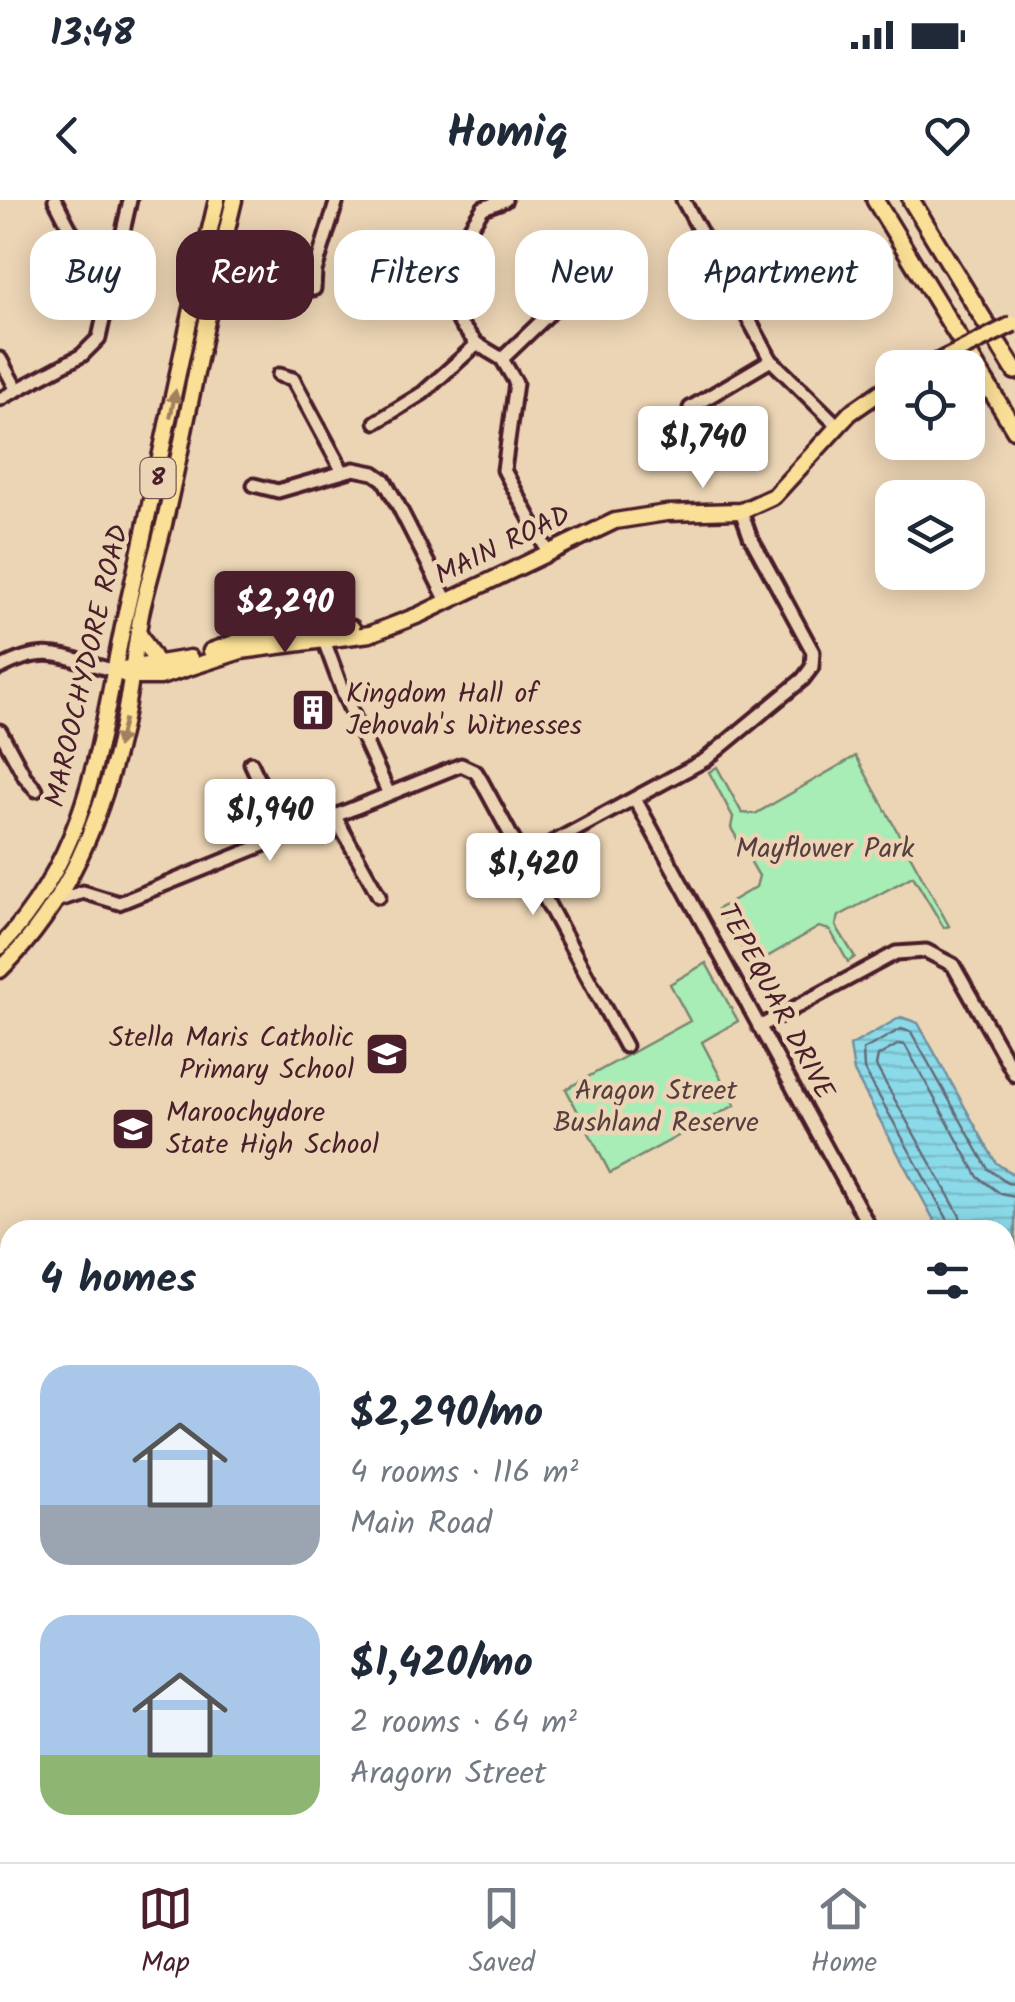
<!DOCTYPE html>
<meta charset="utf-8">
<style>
body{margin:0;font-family:Kalam,sans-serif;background:#f2f2f3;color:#1f2937;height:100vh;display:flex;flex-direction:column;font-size:38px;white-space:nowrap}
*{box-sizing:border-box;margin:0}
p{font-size:32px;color:#747a83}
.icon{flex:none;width:55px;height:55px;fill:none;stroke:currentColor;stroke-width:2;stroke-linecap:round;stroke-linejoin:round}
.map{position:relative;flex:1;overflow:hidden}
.panel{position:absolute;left:0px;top:1020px;width:1015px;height:642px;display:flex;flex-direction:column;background:#fff;border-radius:30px 30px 0 0;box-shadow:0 5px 25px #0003}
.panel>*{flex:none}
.guide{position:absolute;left:30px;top:30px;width:955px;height:90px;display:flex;gap:20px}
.tools{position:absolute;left:875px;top:150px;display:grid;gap:20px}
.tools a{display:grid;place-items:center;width:110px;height:110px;border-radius:20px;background:#fff;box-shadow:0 5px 25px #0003;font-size:50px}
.price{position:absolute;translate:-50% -85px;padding:0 22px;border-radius:10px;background:#fff;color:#222;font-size:32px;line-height:65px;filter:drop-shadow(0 2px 5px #0008)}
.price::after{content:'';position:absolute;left:50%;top:60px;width:30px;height:22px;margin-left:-15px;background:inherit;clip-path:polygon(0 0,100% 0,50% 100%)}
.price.selected{background:#4a1f2b;color:#fff}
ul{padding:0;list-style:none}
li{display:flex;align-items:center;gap:30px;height:250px;padding:0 40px}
li span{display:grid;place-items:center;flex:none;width:280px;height:200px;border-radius:30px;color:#555}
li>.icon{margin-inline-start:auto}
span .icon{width:120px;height:120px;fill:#fffc;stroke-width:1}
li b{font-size:42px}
h2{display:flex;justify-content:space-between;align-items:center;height:120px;padding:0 40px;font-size:42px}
.pill{padding:0 35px;border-radius:30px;background:#fff;box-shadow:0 5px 25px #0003;font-size:35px;line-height:90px}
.pill.selected{background:#4a1f2b;color:#fff}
.status{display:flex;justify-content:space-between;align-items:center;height:70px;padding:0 50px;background:#fff;direction:ltr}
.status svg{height:28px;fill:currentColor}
header{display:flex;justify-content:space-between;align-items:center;height:130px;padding:0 40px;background:#fff;font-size:45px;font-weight:700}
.menu{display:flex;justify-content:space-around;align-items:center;height:140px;border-top:2px solid #e0e1e3;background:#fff;font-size:28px;color:#747a83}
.menu a{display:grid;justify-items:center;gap:5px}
.menu .selected{color:#4a1f2b}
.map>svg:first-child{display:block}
.park{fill:#a8ecb6;stroke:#798670;stroke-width:2.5}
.water{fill:url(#water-rules);stroke:#718f9d;stroke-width:2.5}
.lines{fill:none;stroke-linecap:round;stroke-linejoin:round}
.shore{stroke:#646a77;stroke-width:2.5}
.minor-casing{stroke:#4a1f2b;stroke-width:19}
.major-casing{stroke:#4a1f2b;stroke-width:21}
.highway-casing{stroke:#4a1f2b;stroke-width:22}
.minor{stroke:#ecd5b5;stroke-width:11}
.major{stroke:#fadf96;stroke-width:14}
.highway{stroke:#fadf96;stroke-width:15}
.major-bridge-casing{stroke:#4a1f2b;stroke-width:21;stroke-linecap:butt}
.major-bridge{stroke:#fadf96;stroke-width:14}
.oneway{fill:#a27f60}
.labels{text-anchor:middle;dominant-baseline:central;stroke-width:9;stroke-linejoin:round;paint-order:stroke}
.shield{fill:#ecd5b5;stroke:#7b5654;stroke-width:2.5}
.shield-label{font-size:25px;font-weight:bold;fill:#4a1f2b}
.street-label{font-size:28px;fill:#4a1f2b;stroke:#ecd5b5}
.poi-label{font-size:28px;fill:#4a1f2b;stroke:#ecd5b5;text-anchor:start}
.park-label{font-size:28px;fill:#583e40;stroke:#ecd5b5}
</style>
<div class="status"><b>13:48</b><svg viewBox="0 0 49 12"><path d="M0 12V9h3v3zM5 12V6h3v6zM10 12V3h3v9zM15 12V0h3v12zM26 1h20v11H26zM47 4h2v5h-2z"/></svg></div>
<header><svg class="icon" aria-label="back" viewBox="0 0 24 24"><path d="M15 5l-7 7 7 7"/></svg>Homiq<svg class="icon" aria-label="heart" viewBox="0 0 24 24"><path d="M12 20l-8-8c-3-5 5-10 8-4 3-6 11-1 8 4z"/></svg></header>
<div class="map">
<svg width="1015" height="1662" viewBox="0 0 1015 1662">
<defs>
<pattern id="water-rules" width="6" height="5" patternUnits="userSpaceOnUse" patternTransform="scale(2.5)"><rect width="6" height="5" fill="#8bdae9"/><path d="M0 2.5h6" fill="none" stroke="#79bbc8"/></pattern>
</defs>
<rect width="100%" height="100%" fill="#ecd5b5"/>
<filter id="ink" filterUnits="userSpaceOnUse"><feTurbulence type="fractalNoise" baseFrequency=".01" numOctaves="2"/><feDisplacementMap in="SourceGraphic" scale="20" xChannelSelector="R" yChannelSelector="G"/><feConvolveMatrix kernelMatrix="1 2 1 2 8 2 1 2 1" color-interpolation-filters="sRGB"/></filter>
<g filter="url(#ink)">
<g class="park">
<polygon points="856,556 949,726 944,728 913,676 839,716 836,726 855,757 848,762 830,730 819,727 753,765 718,709 756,687 759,676 731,628 733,617 709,572 717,567 742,613 755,614"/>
<polygon points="706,763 738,821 702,842 735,905 610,973 566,889 690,821 670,784"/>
</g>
<g class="water">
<polygon points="901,817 918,823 996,963 1015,976 1015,1151 1005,1133 1005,1030 944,1030 935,1022 854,872 850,846"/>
<polygon points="296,1652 457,1652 457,1653 438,1662 278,1662"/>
<polygon points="744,1653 884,1653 867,1662 749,1662"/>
</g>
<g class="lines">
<g class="shore">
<polyline points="950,1030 949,1022 864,869 863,850 901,829 911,832 988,969 1007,983 1015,984"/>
<polyline points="962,1030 960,1016 876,866 878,856 899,844 905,845 978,977 1001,994 1015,997"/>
</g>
<defs>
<g id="minor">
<path d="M55,0c20,36 19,52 61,61"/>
<polyline points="505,0 483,8 448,62 446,97 461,125 477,144 502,159 516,183 504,270 548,352"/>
<polyline points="683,0 771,160 838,226"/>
<polyline points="314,89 315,71 337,0"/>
<polyline points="0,159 17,190"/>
<polyline points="502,159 551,112"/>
<polyline points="279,175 293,179 343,272"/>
<polyline points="0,199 82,155 99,138 130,0"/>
<polyline points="690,208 771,160"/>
<polyline points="376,222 423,193 477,144"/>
<polyline points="254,285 278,291 354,269 374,273 384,280 398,305 447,401"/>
<polyline points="322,435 344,495 388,592"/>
<path d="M0,468c50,-27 67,-8 116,3"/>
<polyline points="0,531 25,577 36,590"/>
<polyline points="251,563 285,636"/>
<polyline points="635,599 871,1030"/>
<polyline points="334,615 379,696"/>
<polyline points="524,658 705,560 803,479 812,467 813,452 750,336 741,311"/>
<polyline points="56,701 83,692 119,703 461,565 476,572 482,582 625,846"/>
<polyline points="759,827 896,753 926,751 953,765 1015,875"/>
<polyline points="0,1342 10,1360"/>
<polyline points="1005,1430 1015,1425"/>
<polyline points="1005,1517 1015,1536"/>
<polyline points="0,1587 10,1606"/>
<polyline points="35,1652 40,1662"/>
<polyline points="666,1652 671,1662"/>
<polyline points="132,1662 149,1652"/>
<polyline points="1013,1662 1015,1661"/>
</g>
<g id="major">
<polyline points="925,168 945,158"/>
<polyline points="138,432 158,465"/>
<polyline points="211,451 248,438 352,428"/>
<polyline points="123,469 190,458"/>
<polyline points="116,471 131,477 160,477 241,451 370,434 419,415 615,321 666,313 741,311 774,296 850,213 892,184"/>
<path d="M0,747c97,-102 100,-224 130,-352 30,-131 55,-264 87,-395"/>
<path d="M0,770c67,-65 102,-151 122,-241 9,-40 12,-80 20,-120 7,-30 16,-59 23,-89 24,-106 43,-214 69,-320"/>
</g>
<g id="highway">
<polyline points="875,0 1015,230"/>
<polyline points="911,0 1015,171"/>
</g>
</defs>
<use href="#minor" class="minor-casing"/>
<use href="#major" class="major-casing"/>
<use href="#highway" class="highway-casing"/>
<use href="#minor" class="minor"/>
<use href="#major" class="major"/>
<use href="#highway" class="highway"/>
<defs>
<polyline id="major-bridge" points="945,158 1013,124"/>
</defs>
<use href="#major-bridge" class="major-bridge-casing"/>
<use href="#major-bridge" class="major-bridge"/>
</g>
<defs><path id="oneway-solid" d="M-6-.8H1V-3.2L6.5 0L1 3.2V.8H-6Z" transform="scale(2.5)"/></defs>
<g class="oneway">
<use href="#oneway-solid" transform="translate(173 204) rotate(-79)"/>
<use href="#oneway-solid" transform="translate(121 533) rotate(103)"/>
</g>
</g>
<defs>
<symbol id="building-square" viewBox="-11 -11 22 22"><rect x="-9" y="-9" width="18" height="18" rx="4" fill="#4a1f2b" stroke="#ecd5b5"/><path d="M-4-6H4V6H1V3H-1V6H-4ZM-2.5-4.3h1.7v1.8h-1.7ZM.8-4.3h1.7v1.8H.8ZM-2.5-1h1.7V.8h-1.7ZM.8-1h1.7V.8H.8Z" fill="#fff"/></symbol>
<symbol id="school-square" viewBox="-11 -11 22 22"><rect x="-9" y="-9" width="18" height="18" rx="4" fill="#4a1f2b" stroke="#ecd5b5"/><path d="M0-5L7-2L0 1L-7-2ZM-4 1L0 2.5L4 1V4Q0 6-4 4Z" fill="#fff"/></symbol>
</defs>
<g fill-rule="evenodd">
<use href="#building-square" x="288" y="485" width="50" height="50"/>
<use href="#school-square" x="362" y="829" width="50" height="50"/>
<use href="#school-square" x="108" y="904" width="50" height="50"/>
</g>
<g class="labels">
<rect class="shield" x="140.5" y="258" width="35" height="40" rx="8"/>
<g class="shield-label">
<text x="158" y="278">8</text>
</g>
<g class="street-label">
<text transform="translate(503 346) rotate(-26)">MAIN ROAD</text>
<text transform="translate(88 466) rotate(-77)">MAROOCHYDORE ROAD</text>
<text transform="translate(775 802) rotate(62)">TEPEQUAR DRIVE</text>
</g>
<g class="poi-label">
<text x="346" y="494">Kingdom Hall of<tspan x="346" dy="32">Jehovah's Witnesses</tspan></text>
<text x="354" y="838" text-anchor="end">Stella Maris Catholic<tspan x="354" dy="32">Primary School</tspan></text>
<text x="166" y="913">Maroochydore<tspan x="166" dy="32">State High School</tspan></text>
</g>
<g class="park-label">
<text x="825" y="649">Mayflower Park</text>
<text x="656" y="891">Aragon Street<tspan x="656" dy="32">Bushland Reserve</tspan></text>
</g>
</g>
</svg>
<div class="tools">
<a><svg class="icon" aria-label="locate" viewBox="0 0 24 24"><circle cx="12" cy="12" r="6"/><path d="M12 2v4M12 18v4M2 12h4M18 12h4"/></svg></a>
<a><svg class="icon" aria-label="layers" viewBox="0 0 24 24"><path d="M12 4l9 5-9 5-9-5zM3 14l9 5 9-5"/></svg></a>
</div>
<b class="price" style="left:703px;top:291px">$1,740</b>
<b class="price selected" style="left:285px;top:456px">$2,290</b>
<b class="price" style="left:270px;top:664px">$1,940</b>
<b class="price" style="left:533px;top:718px">$1,420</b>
<div class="guide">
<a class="pill">Buy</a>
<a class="pill selected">Rent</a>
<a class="pill">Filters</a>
<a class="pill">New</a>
<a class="pill">Apartment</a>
</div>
<section class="panel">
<h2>4 homes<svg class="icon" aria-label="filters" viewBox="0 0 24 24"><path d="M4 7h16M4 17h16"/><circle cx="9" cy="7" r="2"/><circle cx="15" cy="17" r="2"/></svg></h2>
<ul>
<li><span style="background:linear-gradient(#a9c7e8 70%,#9aa5b1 0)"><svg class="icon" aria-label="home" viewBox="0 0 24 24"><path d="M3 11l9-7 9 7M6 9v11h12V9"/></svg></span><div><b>$2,290/mo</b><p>4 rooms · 116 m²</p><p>Main Road</p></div></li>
<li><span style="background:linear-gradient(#a9c7e8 70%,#8fb573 0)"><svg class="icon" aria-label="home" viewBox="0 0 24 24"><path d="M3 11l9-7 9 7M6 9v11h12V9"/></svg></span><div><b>$1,420/mo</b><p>2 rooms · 64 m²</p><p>Aragorn Street</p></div></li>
</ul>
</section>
</div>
<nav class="menu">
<a class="selected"><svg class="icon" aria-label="map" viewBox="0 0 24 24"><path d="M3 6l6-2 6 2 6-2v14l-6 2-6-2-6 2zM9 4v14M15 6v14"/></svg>Map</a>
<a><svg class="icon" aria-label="saved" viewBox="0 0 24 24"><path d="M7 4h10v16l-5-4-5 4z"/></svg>Saved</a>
<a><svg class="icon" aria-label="home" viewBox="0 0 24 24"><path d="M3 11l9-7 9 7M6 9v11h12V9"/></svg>Home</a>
</nav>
